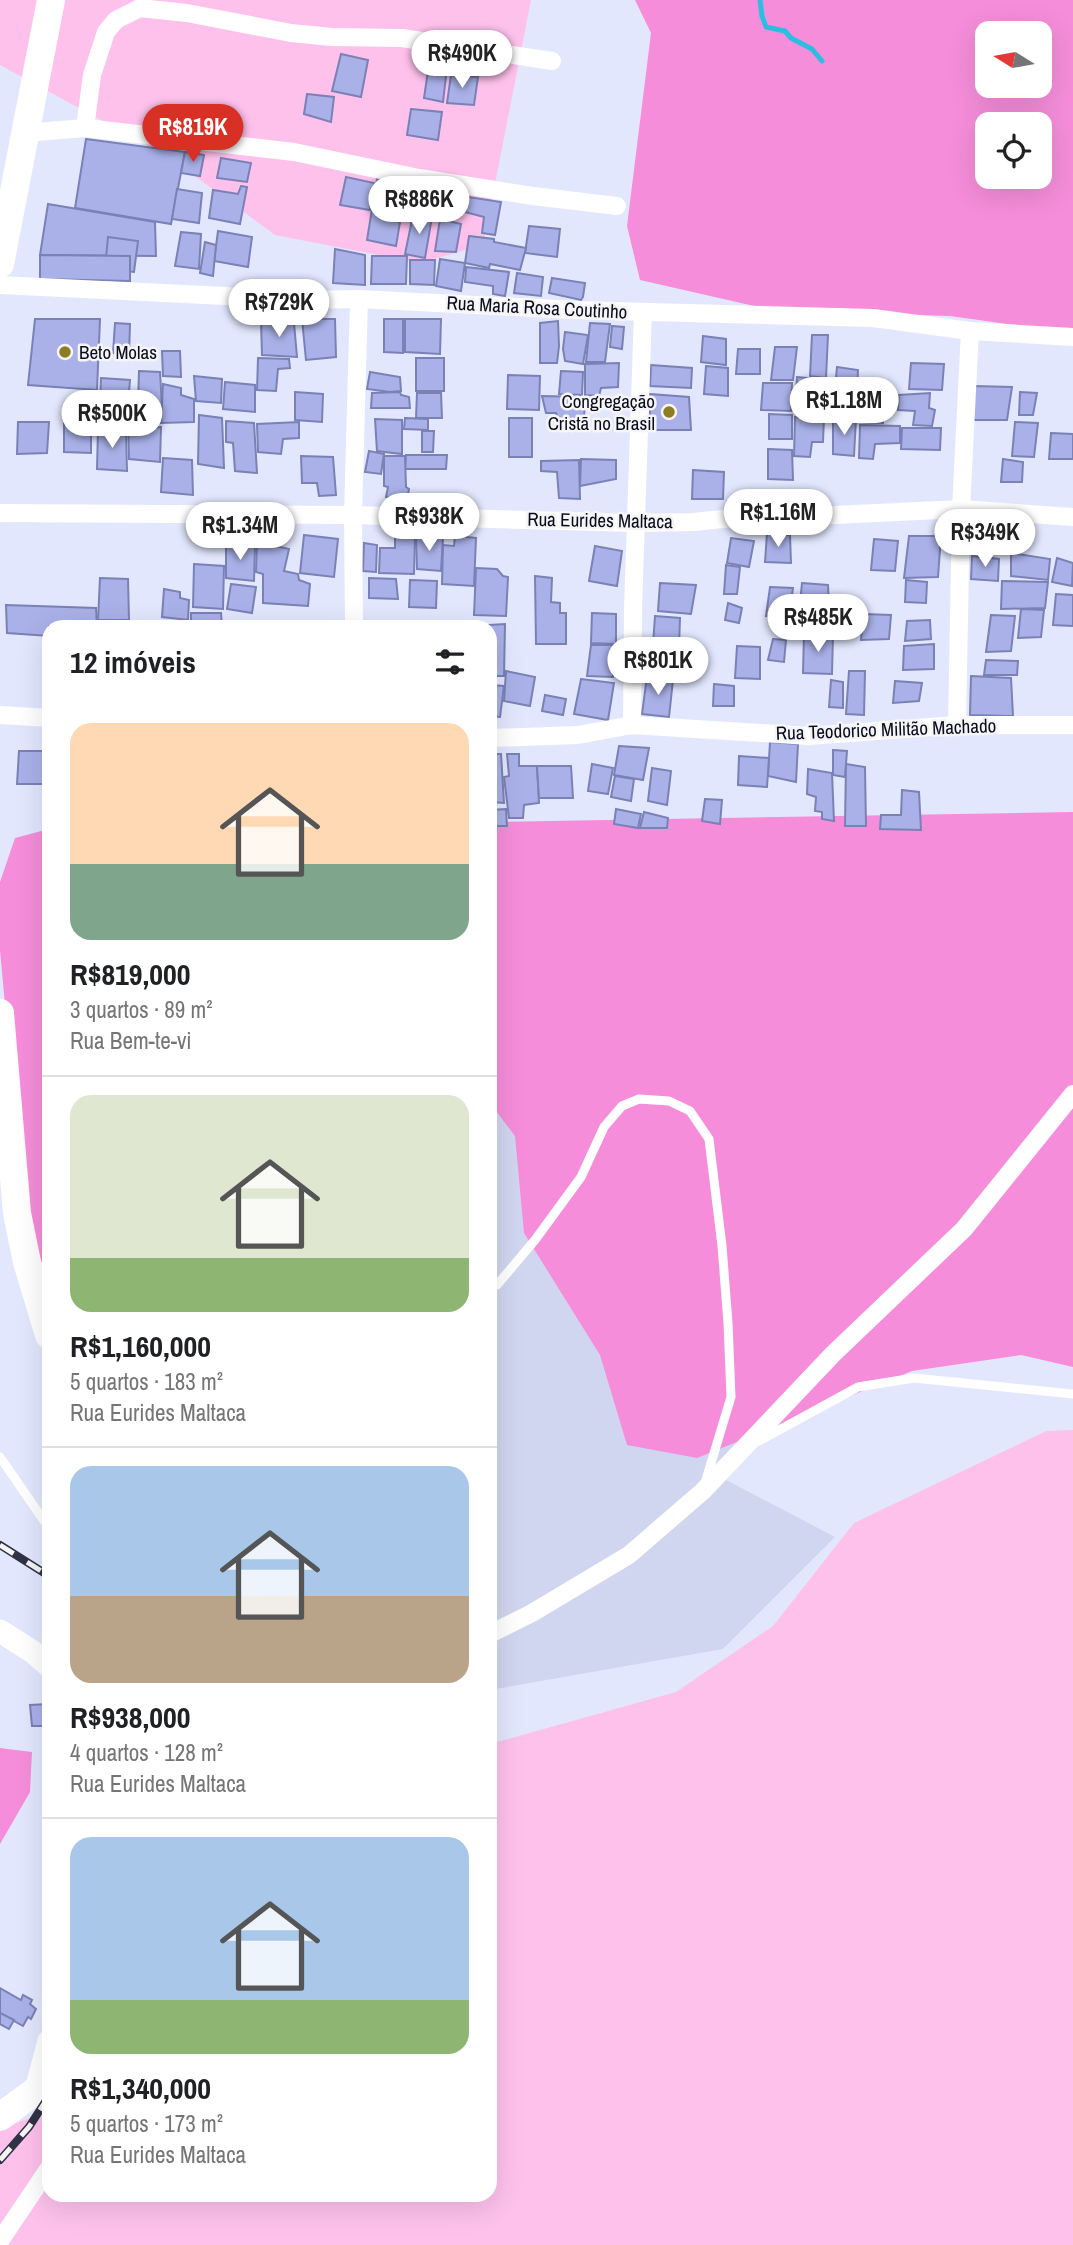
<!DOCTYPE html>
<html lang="pt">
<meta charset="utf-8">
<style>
body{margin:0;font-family:"Archivo Narrow",sans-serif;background:#f6f6f6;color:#202124;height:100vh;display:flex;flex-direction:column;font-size:26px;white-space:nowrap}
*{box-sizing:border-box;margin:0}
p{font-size:23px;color:#757577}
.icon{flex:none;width:38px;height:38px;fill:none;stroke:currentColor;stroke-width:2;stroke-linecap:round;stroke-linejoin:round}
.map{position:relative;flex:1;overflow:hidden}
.drawer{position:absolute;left:42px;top:620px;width:455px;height:1582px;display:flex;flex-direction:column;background:#fff;border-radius:21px;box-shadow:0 7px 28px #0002}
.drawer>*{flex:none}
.needle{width:46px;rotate:281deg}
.buttons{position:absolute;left:975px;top:21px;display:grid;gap:14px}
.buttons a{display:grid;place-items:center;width:77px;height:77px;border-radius:14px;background:#fff;box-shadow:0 7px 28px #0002;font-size:35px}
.price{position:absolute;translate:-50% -60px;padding:0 16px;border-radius:24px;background:#fff;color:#222;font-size:23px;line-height:46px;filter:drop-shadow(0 2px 4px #0008)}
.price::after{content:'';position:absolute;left:50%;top:42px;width:21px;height:16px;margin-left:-10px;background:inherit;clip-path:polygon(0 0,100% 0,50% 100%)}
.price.active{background:#d93025;color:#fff}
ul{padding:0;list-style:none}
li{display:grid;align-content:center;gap:14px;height:371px;padding:0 28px}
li+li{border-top:2px solid #e0e0e0}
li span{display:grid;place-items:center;height:217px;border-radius:21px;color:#555}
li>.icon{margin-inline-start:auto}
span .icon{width:126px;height:126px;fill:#fffc;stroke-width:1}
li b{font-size:30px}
h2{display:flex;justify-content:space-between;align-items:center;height:84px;padding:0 28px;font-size:30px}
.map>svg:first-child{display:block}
.built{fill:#d1d6f0}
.green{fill:#fec1ec}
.forest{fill:#f58dda;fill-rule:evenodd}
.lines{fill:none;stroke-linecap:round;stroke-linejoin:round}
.stream{stroke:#2abfe0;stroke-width:5}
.building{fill:#a9b1e8;stroke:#7a81b5;stroke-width:2}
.service{stroke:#fff;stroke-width:9}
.minor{stroke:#fff;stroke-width:18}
.tertiary{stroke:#fff;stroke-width:23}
.primary{stroke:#fff;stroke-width:28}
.rail-casing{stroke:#303245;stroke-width:8}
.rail{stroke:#f5f5f5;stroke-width:5;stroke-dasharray:16;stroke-linecap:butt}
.poi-dot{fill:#8d7c22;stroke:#f5f5f5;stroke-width:2.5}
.labels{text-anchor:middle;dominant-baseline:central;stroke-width:5;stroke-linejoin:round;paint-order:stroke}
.street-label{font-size:19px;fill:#0a0b1e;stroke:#f5f5f5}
.poi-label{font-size:19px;fill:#0a0b1e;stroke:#f5f5f5;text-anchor:start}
</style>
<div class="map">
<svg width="1073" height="2245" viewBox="0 0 1073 2245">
<rect width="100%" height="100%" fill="#e2e7fe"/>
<polygon class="built" points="490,1055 924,1255 709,1471 835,1537 723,1649 490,1690"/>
<g class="green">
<polygon points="0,0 531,0 483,245 420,263 275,235 169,157 0,65"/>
<polygon points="1073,1430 1073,2245 0,2245 0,2129 49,2111 49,2194 490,2194 490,1744 676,1692 773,1626 854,1523 1046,1431"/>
</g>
<g class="forest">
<path d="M635,0h438v333l-123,-17 -174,-5 -136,-31 -13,-54 24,-193zM987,33h53v53h-53zM987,124h53v53h-53z"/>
<polygon points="1073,812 1073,1367 1021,1355 912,1371 697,1458 627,1445 600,1355 524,1233 515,1136 490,1103 490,822"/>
<polygon points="49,829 49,1325 28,1257 0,950 0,882 15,838"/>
<polygon points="0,1748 32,1752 30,1792 0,1844"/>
</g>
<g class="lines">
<polyline class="stream" points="760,0 762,16 766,27 785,31 791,38 812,49 822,61"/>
</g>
<g class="building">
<polygon points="341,54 368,60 361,97 332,91"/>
<polygon points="429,64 447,67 443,102 424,98"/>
<polygon points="451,75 478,77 474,105 447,103"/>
<polygon points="307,94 334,97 331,122 304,114"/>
<polygon points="411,109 442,112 438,140 407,135"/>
<polygon points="86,139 185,152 171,224 75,208"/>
<polygon points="185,152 204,155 200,176 181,173"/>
<polygon points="221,158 251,163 247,182 217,178"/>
<polygon points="346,177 374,183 370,210 340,205"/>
<polygon points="377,179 390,181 383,218 400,222 396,246 367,240"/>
<polygon points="241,186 247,187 240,224 209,218 213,190 238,194"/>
<polygon points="177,189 202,193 199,223 172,219"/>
<polygon points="468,197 501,202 495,235 482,233 484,217 465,212"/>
<polygon points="48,204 155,222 156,256 40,255"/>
<polygon points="413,215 432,217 425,258 405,254"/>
<polygon points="440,219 461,224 456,252 435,251"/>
<polygon points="529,226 560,229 557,257 525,253"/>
<polygon points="218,231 252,237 248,267 214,261"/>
<polygon points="181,232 201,234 199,269 175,266"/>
<polygon points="469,236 494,239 494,242 526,248 520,270 490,264 489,268 465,263"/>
<polygon points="108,237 138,241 134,272 105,269"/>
<polygon points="205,242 216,245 213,276 200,273"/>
<polygon points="335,249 365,255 365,285 333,283"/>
<polygon points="40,255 130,256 130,281 40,279"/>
<polygon points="372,256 407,256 406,284 371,284"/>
<polygon points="440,259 465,263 461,291 436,286"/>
<polygon points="410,260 435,260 434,285 410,284"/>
<polygon points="466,267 509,272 505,296 493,294 493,286 465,282"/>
<polygon points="517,273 543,277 541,296 514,293"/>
<polygon points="552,278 585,283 583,297 581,300 549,293"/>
<polygon points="35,319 100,319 97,390 28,385"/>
<polygon points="302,319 335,319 336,357 306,360"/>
<polygon points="384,319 403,319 403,353 384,352"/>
<polygon points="405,319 441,319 440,354 405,352"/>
<polygon points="558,321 559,346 557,363 540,363 540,323"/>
<polygon points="261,322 294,323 297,357 262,355"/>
<polygon points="115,323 130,324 129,355 113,353"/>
<polygon points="590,323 610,324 605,362 586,362"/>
<polygon points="612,326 624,327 622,349 610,347"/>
<polygon points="565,332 588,335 583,364 565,361 563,349"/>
<polygon points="812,335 828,335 826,378 810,376"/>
<polygon points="703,336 726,339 726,365 701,362"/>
<polygon points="775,347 797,347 793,380 771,380"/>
<polygon points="738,349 760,349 760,374 736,374"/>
<polygon points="162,351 180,351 181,377 163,376"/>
<polygon points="258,358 289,359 290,368 278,369 276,391 257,390"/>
<rect x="416" y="358" width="28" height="33"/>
<polygon points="619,363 618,387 601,388 599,396 585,395 585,364"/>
<polygon points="911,363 944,364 942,390 909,389"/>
<polygon points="651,365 692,368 691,388 650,386"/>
<polygon points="706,366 728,368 728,396 704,394"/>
<polygon points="837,367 858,370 857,389 835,389"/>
<polygon points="139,371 160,372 162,406 138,404"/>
<polygon points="561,371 583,372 582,395 559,394"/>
<polygon points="370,372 400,377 401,391 390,392 367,389"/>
<polygon points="508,375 540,376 539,410 507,409"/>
<polygon points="194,376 222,379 221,403 196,401"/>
<polygon points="797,377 827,380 824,411 795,411"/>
<polygon points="101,378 130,380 128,405 100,403"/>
<polygon points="225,382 255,385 255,412 223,409"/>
<polygon points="763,383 792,383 791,411 761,410"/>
<polygon points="163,384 181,388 181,395 194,399 194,422 161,423"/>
<polygon points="974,386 1012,387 1007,420 971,420"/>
<polygon points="295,392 323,394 322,422 295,420"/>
<polygon points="400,392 401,395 409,397 410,408 371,408 372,393"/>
<polygon points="828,392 857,393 857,412 826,412"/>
<polygon points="1020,392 1037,393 1033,415 1019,415"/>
<polygon points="417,393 441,393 442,418 416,418"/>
<polygon points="930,393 929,408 935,410 932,426 913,425 915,411 898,410 899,395"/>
<polygon points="650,394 689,397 691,430 650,430"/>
<polygon points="542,396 585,397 584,419 558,419 556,413 546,413"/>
<polygon points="884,396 883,423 859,422 861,397"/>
<polygon points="99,405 113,405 113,426 97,426"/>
<polygon points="130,406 160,408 161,418 130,418"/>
<polygon points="769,414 792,415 792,439 769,439"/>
<polygon points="199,415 222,418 224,468 198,464"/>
<polygon points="795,417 824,418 823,442 812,442 810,457 794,456"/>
<polygon points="405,418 428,419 428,430 404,429"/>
<rect x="509" y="418" width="23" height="39"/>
<polygon points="375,419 402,420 402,454 377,451"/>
<polygon points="833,419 856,419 854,456 833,454"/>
<polygon points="128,420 137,421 137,428 161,427 160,462 129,459"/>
<polygon points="226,421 254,423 257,473 235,471 233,443 226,442"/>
<polygon points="18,422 49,422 47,453 17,454"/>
<polygon points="299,422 299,438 283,439 281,454 258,452 257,424"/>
<polygon points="1015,422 1038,423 1034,457 1012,456"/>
<polygon points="64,423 91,423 91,453 64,452"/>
<polygon points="860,425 900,426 900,443 875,444 873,459 859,458"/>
<polygon points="902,428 941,428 940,450 901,449"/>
<polygon points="98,430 126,431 127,471 97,469"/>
<polygon points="422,431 434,431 433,452 422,452"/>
<polygon points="1051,433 1073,434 1073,459 1049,459"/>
<polygon points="768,449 792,450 793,480 768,479"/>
<polygon points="369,451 384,454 381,474 365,472"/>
<polygon points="406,455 447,455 446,469 405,469"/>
<polygon points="301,456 333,457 336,495 319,496 317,483 302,483"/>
<polygon points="384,456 405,456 406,487 409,489 407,500 386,497 388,487 384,486"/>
<polygon points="163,458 192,460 193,495 161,492"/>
<polygon points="581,459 616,460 616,479 580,486"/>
<polygon points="1003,459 1023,462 1022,482 1001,482"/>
<polygon points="579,460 580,499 559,498 557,472 541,471 541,461"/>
<polygon points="693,470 724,472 723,499 692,499"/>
<polygon points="971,527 991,529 989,553 969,549"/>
<polygon points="767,533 790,535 791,563 765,562"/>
<polygon points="304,535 338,539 334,577 300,573"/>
<polygon points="416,536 443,537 441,571 417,569"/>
<polygon points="455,536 476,538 474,586 442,584 443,545 454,546"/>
<polygon points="909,536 941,536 938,577 904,578"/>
<polygon points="395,538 415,538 414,574 379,573 380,548 395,548"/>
<polygon points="731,538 754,541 749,567 727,563"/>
<polygon points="874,539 898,541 895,571 871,570"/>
<polygon points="257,542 289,549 284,571 298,574 299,580 310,584 308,606 263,603 263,574 256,572"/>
<polygon points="226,543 255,546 254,581 226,578"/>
<polygon points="364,543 377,545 376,572 363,571"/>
<polygon points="595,546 622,551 617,586 589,581"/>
<polygon points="1011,553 1050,559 1048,580 1011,576"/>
<polygon points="972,556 999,559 998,581 971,579"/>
<polygon points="1057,558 1073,563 1072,586 1052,582"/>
<polygon points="194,564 224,566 223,609 193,607"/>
<polygon points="726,565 740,567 737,594 724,594"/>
<polygon points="476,568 497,569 503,576 508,577 506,616 474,615"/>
<polygon points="535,576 552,578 551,602 560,603 560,613 566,613 566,644 536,644"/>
<polygon points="100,578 128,579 129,620 98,620"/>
<polygon points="369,578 396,579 398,599 369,598"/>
<polygon points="410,580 437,581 436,608 409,607"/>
<polygon points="906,580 927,582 926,603 905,602"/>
<polygon points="1002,581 1048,582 1045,608 1001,609"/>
<polygon points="660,583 696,585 691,614 658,611"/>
<polygon points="802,583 828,585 829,604 800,604"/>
<polygon points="231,584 256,587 252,613 227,609"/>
<polygon points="770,587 793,588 789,618 766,616"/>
<polygon points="164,589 180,592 180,598 189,600 188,620 162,617"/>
<polygon points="1056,594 1073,595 1073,626 1053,625"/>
<polygon points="728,603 742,608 739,623 725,620"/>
<polygon points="6,605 96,608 97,626 49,626 49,636 7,633"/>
<polygon points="801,606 827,610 826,625 798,623"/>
<polygon points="1021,609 1044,610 1041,637 1018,638"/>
<polygon points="191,613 221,613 222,626 191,626"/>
<polygon points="592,613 616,614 616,644 591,643"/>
<polygon points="864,614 891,615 889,639 861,640"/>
<polygon points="991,615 1015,616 1011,651 986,652"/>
<polygon points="655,616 680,618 679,647 653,644"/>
<polygon points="930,620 931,639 905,641 907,621"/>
<polygon points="505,624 504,676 490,676 490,626 472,626"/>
<polygon points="804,633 833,634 832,674 803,673"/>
<polygon points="773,639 786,640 784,662 768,660"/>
<polygon points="934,644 934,669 903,670 904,646"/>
<polygon points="591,645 614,645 613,677 587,676"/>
<polygon points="737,646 760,647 760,679 735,678"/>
<polygon points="986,660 1018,661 1017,675 984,675"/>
<polygon points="506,671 535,677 530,706 504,701"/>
<polygon points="849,671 865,671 864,715 846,714"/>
<polygon points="647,676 673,680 669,717 642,714"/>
<polygon points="971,676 1011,678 1013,716 970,715"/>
<polygon points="581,679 614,683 608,720 574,714"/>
<polygon points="831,680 843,682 843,708 829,707"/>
<polygon points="895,681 922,683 919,701 893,703"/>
<polygon points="714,684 734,686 734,706 713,706"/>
<polygon points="490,685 504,686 500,717 490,716"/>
<polygon points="545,695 566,699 563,715 542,711"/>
<polygon points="770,742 798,744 796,782 768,776"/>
<polygon points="619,746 649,748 643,780 614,775"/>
<polygon points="833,750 847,751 845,777 833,775"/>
<polygon points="19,751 49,751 49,784 17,784"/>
<polygon points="490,754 501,754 504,803 490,802"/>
<polygon points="507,754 519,754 519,766 537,766 539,803 524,805 523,818 509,818 504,777 509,776"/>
<polygon points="739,756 769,758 767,787 738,785"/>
<polygon points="592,764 613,768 608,794 588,791"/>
<polygon points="846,764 865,767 866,826 845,826"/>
<polygon points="537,766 571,766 573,798 539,798"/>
<polygon points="652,768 671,771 667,805 648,801"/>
<polygon points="808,769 832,773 834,821 822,819 822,812 815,811 816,797 807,794"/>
<polygon points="615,776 634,779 631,801 611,797"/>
<polygon points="902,790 919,792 921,830 880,829 881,815 901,815"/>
<polygon points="705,799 722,800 720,824 702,821"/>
<polygon points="506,809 507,826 490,826 490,810"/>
<polygon points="616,809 641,814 638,828 614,824"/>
<polygon points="644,812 668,818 667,828 640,828"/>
<polygon points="48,1704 49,1726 32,1726 30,1705"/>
<polygon points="0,1988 21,2000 23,1995 32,2000 30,2004 36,2009 31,2019 28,2017 23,2026 0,2013"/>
<polygon points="0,2013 14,2020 9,2029 0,2024"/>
</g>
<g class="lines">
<g class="service">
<polyline points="497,1285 535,1240 581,1177 604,1127 622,1106 639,1099 669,1101 690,1111 709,1139 722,1246 728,1323 731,1397 705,1483"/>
<polyline points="759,1441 858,1387 914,1378 1073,1394"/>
<polyline points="0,1457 49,1528"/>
</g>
<g class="minor">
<polyline points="85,128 92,75 106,32 116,20 140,8 187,13 291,33 332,37 402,38 552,61"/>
<polyline points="24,133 85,128 294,152 419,178 533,196 617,206"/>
<polyline points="0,285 305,300 359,299 575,310 873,318 970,331 1073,337"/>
<polyline points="0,513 353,515 636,523 693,522 752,516 834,515 961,509 1073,517"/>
<polyline points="354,626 353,515 359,299"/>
<polyline points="0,715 49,718"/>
<polyline points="632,725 633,609 643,312"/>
<polyline points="957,725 961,509 970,331"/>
<polyline points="490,738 578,735 632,725 809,736 957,725 1073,725"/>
<polyline points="490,1634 532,1613 629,1555 703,1491 833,1354 964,1229 1073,1094"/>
<polyline points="0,2241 49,2168"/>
</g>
<g class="tertiary">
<polyline points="0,1631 33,1652 49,1666"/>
<polyline points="36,2090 49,2041"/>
</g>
<g class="primary">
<polyline points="0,264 51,0"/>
<polyline points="0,1013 17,1213 27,1262 49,1335"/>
<polyline points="0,2117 49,2081"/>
</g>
<defs>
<g id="rail">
<polyline points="0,1545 49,1576"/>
<polyline points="0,2160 29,2127 49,2096"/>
</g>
</defs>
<use href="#rail" class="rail-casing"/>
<use href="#rail" class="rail"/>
</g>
<g class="poi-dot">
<circle cx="65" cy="352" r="7"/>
<circle cx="669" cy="412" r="7"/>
</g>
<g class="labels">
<g class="street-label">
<text transform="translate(537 307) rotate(3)">Rua Maria Rosa Coutinho</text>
<text transform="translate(600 520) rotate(1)">Rua Eurides Maltaca</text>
<text transform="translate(886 729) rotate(-2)">Rua Teodorico Militão Machado</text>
</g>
<g class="poi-label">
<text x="79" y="352">Beto Molas</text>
<text x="655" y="401" text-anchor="end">Congregação<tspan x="655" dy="22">Cristã no Brasil</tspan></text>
</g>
</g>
</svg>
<div class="buttons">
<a><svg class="needle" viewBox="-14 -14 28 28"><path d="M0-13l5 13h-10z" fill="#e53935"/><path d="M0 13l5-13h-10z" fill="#757577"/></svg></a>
<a><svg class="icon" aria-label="locate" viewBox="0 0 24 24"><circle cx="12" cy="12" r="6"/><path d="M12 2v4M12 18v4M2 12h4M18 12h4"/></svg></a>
</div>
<b class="price" style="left:462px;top:90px">R$490K</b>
<b class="price active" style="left:193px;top:164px">R$819K</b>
<b class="price" style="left:419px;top:236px">R$886K</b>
<b class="price" style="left:279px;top:339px">R$729K</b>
<b class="price" style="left:844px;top:437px">R$1.18M</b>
<b class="price" style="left:112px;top:450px">R$500K</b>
<b class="price" style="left:778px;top:549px">R$1.16M</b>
<b class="price" style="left:429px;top:553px">R$938K</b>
<b class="price" style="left:240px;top:562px">R$1.34M</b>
<b class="price" style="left:985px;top:569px">R$349K</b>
<b class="price" style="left:818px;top:654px">R$485K</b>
<b class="price" style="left:658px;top:697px">R$801K</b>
<section class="drawer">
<h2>12 imóveis<svg class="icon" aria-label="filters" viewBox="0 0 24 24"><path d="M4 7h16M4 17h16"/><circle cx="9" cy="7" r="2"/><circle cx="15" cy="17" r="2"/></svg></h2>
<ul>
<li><span style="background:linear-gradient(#ffd9b3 65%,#7fa58c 0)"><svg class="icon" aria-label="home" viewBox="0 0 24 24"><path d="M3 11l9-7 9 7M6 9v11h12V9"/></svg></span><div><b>R$819,000</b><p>3 quartos · 89 m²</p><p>Rua Bem-te-vi</p></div></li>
<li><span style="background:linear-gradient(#dfe7d0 75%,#8fb573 0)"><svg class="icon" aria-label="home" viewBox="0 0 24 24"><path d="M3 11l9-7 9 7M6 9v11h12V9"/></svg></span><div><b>R$1,160,000</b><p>5 quartos · 183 m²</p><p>Rua Eurides Maltaca</p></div></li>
<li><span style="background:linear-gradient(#a9c7e8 60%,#b9a48a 0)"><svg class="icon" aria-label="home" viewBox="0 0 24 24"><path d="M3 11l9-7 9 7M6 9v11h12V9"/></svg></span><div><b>R$938,000</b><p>4 quartos · 128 m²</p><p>Rua Eurides Maltaca</p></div></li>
<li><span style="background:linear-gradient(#a9c7e8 75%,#8fb573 0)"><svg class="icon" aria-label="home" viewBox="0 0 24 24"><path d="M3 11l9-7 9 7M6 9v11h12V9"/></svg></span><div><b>R$1,340,000</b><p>5 quartos · 173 m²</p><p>Rua Eurides Maltaca</p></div></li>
</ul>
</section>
</div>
